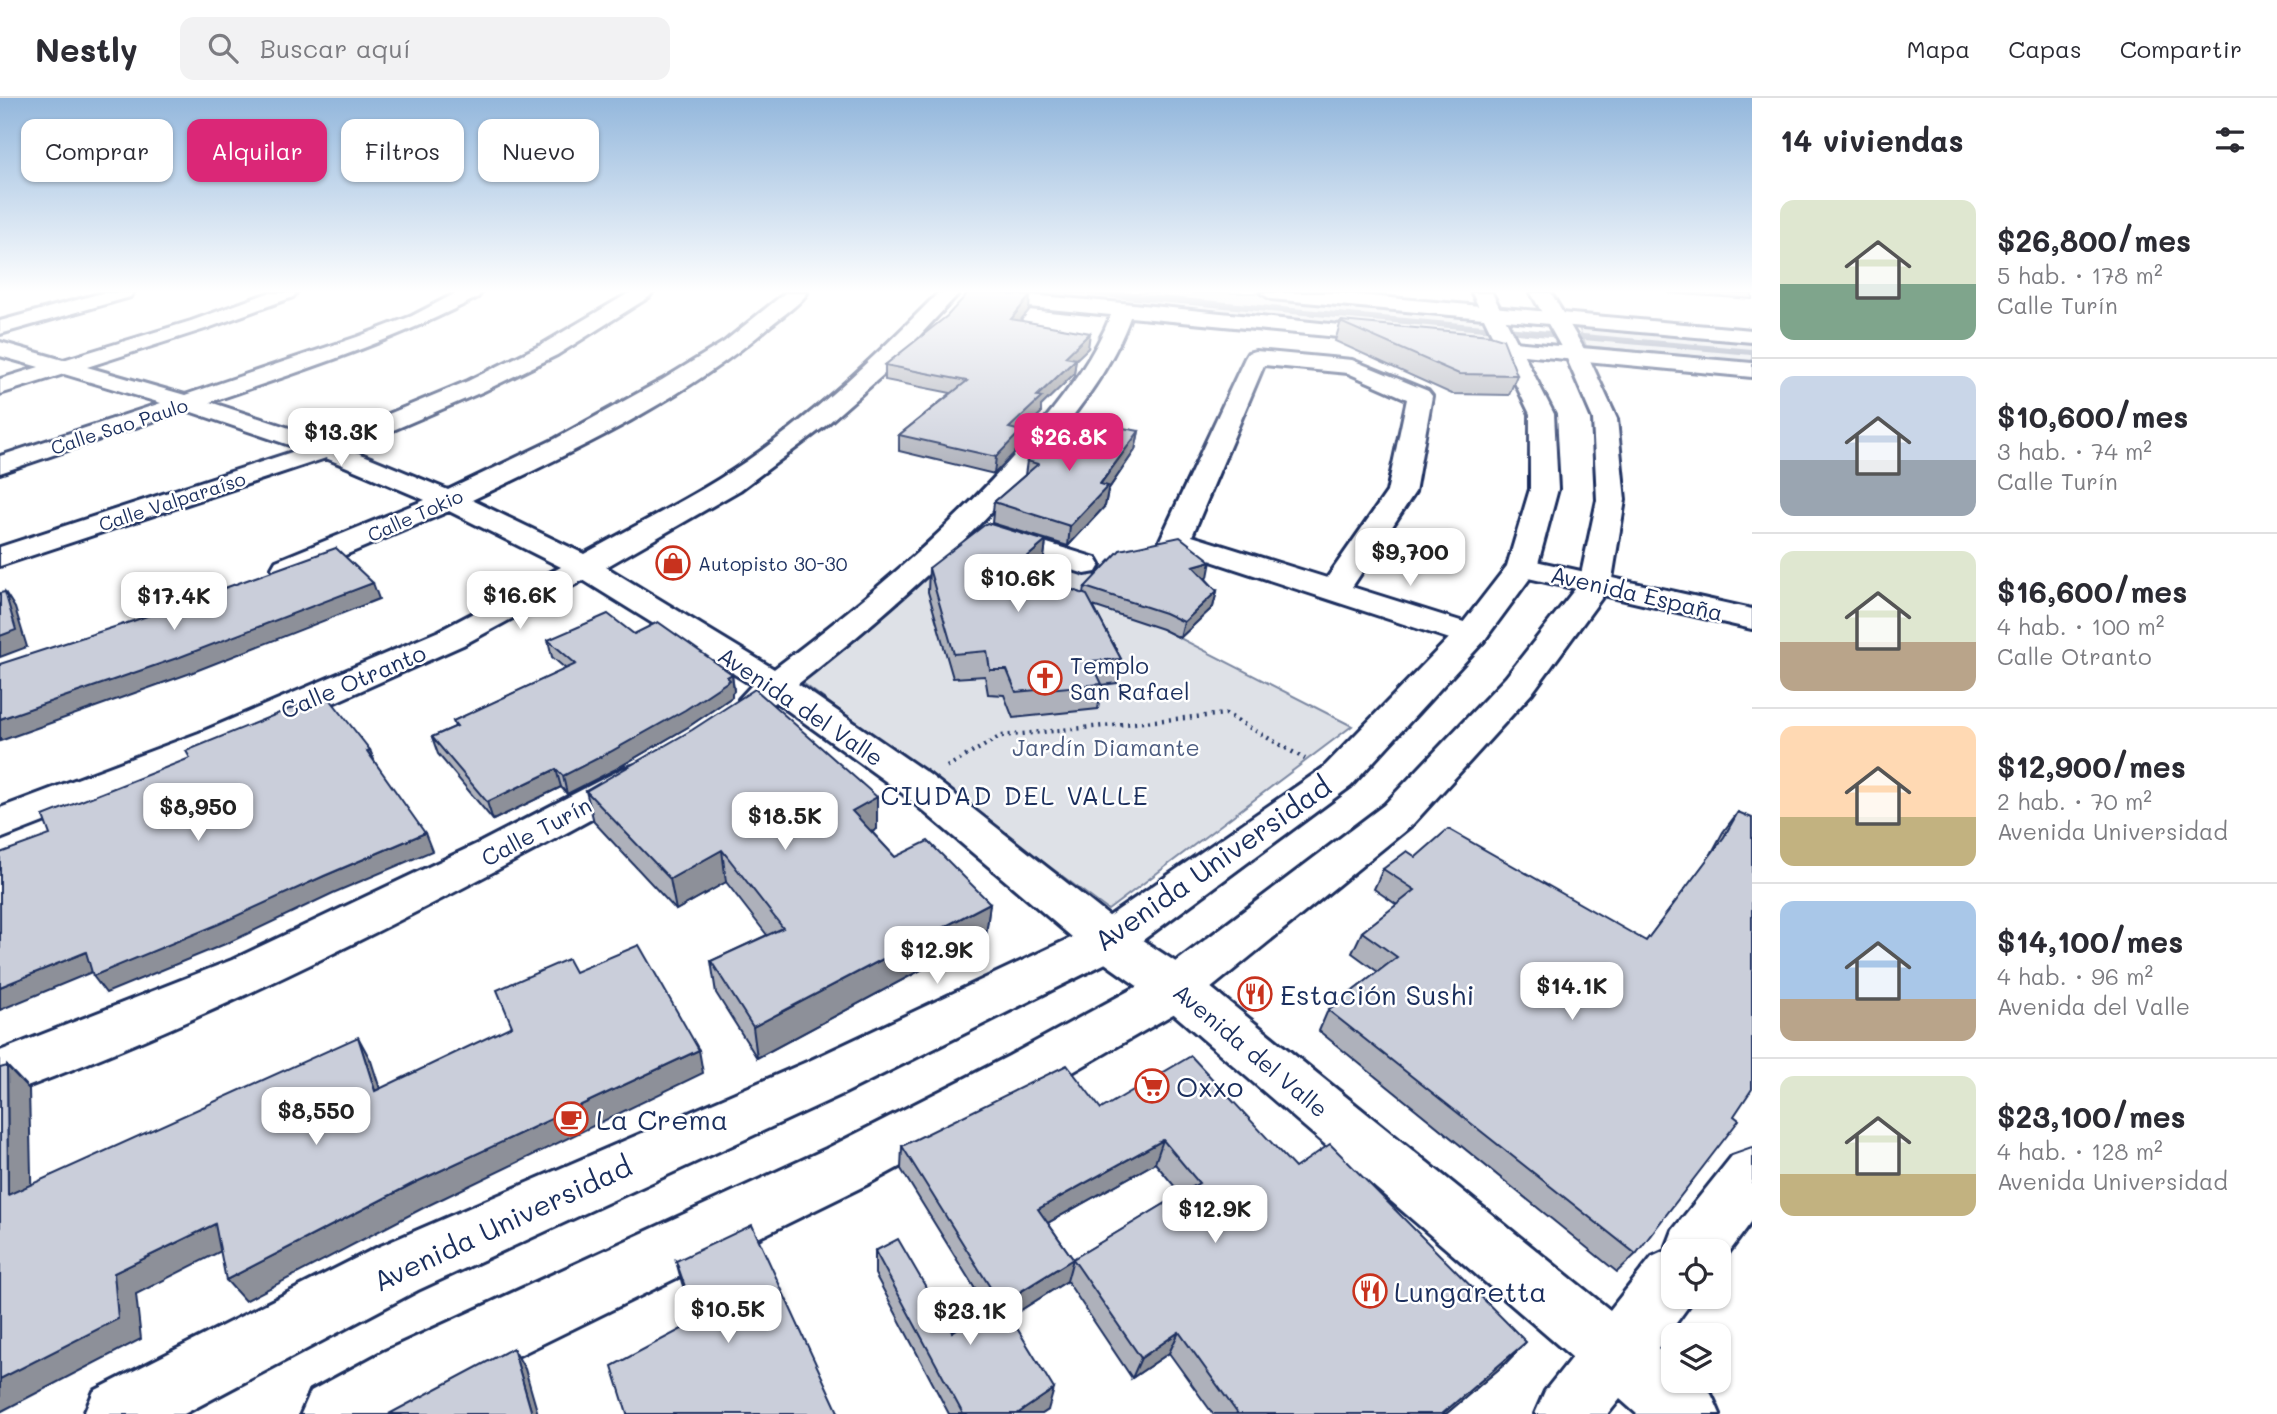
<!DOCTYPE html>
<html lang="es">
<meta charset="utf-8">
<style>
body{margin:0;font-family:Mali,sans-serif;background:#f2f2f3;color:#2b2b33;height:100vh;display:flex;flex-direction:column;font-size:26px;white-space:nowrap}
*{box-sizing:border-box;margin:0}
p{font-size:23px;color:#7c7c81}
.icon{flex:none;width:38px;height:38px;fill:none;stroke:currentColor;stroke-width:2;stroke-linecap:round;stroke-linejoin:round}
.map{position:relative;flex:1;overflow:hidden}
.panel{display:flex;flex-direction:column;background:#fff;width:525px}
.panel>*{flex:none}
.hud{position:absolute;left:21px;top:21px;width:665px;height:63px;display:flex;gap:14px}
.tools{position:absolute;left:1661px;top:1141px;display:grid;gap:14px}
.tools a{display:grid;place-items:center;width:70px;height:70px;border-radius:14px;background:#fff;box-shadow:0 2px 5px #0004;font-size:35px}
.price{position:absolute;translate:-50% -60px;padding:0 16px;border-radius:14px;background:#fff;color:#222;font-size:23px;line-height:46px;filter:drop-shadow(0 2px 4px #0008)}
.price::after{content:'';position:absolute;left:50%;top:42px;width:21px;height:16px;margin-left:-10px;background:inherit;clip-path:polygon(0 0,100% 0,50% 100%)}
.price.selected{background:#db2777;color:#fff}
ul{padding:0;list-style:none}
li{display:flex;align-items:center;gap:21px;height:175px;padding:0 28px}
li+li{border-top:2px solid #e1e1e2}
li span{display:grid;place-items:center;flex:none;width:196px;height:140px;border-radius:14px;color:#555}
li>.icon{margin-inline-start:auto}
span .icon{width:84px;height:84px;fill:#fffc;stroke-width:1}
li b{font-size:30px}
h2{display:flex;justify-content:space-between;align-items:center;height:84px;padding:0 28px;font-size:30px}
.chip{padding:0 24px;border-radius:14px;background:#fff;box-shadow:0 2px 5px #0004;font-size:24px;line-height:63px}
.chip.selected{background:#db2777;color:#fff}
header{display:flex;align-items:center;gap:42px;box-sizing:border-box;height:98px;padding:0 35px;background:#fff;border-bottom:2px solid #e1e1e2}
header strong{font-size:33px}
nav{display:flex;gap:38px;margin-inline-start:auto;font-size:24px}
.search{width:490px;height:63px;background:#f2f2f3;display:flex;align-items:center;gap:18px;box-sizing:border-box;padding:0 24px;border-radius:14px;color:#7c7c81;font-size:26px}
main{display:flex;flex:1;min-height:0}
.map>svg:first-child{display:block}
.green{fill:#dee1e7;stroke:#7c88a2;stroke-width:2}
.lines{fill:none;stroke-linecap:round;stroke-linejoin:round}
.stream{stroke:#77839f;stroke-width:6}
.minor-casing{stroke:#1b2f5e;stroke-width:6}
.major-casing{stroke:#1b2f5e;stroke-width:6}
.path{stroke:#1b2f5e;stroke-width:4.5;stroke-dasharray:2 5;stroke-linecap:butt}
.minor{fill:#fff;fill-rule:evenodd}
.major{fill:#fff;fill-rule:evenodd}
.wall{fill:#aeb1bb;stroke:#1b2f5e;stroke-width:2;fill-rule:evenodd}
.shaded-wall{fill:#8d9099;stroke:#1b2f5e;stroke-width:2}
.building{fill:#caceda;stroke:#1b2f5e;stroke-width:2;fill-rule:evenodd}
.labels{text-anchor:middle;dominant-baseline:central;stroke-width:5;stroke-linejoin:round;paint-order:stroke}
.far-street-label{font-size:19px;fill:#1b2f5e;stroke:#fff}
.far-poi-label{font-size:19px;fill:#1b2f5e;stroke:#fff;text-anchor:start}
.street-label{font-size:23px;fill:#1b2f5e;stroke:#fff}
.poi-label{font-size:23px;fill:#1b2f5e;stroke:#fff;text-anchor:start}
.park-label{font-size:23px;fill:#4c5c80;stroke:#fff}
.quarter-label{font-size:26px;letter-spacing:2px;fill:#1b2f5e;stroke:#fff}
.near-street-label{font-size:28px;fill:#1b2f5e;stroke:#fff}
.near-poi-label{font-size:28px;fill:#1b2f5e;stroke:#fff;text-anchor:start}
</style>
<header>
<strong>Nestly</strong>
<div class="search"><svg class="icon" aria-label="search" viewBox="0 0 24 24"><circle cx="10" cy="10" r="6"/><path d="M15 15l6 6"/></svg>Buscar aquí</div>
<nav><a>Mapa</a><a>Capas</a><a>Compartir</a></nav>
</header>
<main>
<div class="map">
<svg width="1752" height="1316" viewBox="0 0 1752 1316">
<rect width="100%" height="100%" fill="#fff"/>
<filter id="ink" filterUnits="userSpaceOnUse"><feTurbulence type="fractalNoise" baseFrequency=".0143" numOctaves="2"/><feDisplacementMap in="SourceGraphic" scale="14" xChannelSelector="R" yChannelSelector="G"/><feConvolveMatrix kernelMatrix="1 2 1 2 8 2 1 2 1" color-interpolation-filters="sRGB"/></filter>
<g filter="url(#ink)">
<g class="green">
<polygon points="989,195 1254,195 1341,203 1374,211 1485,220 1493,242"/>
<polygon points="1579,230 1752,242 1752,264 1586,248"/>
<polygon points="985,432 1114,471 1162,531 1352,628 1108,812 796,580"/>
</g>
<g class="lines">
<polyline class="stream" points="1091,195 1752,254"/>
<defs>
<g id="minor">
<polygon points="102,195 133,195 130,199 0,236 0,223"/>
<path d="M268,195h28l-3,4 -88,32 -118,38 98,28 172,-58 55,-21 44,-23h25l-3,4c-86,45 -177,74 -268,105l116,38 142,-59 73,-36 88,-52h23l-3,4 -92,58 -73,36 -135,58 99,41 107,-51 107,-59 62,-38 61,-49h22c-8,12 -24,22 -36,32 -85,74 -198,127 -299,175l112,54c45,-25 91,-48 135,-75 82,-51 152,-118 219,-186h21l-75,81 -59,52 -85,64 -134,77 168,102c97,-73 191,-151 268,-246 27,-33 53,-68 69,-108l-133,-13 -7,-2 -3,-4 2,-3h36l117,10 276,28 3,5 -3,5 -8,1 -261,-25c-14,40 -39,76 -65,109 -76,99 -169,181 -267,258l132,91 194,153 70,46 416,336 42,-53 13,-6 8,-21 59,-74 20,-7v72l-34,46v-16h-45v46h22l-37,51 15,13v20c34,0 34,2 47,33h-83l-17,-15 -12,15h-73l10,-23 27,-34 -412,-355 -68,-48 -190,-161 -126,-91 -19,8 -13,-3 -5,-8 13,-14 -169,-105 -120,65 -238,106 -225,88v-31l199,-75 240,-102 122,-64 -112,-56 -151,64 -11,2 -11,-2 -4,-7 4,-7 149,-61 -99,-42 -326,108v-19l301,-98 -115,-39 -186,63v-17l161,-53 -97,-29 -64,20v-15l39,-12 -39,-11v-14l63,18 128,-39z"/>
<polygon points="1261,195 1335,195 1752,232 1752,244 1271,201"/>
<polygon points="1469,240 1752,265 1752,279 1461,251 1458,246 1461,241"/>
<path d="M1256,253l96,9 76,31 4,5 -17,96 -63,95 131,41 5,7 -5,7 -12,3 -12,-3 -294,-96 -5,-6 85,-182 3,-5zM1264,267l84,8 59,26 -20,93 -60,86 -135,-42z"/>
<polygon points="995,429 1096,460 1100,467 1096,474 1085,476 985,444 980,438 985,432"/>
<polygon points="1522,460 1752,511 1752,531 1511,476 1507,469 1511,462"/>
<path d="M636,667l14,4 6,9 -6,9c-210,116 -424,227 -650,310v-46l232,-91 249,-118 141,-73z"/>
</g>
<g id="major">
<polygon points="1472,195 1492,195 1554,316 1558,391 1537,469 1533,476 1483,544 1351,688 1124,856 845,995 418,1192 184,1316 84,1316 94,1293 376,1150 809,963 1092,830 1323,670 1459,530 1507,468 1530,391 1530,316"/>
<polygon points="1531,195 1551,195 1587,256 1617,321 1625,402 1611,487 1532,595 1412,727 1194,904 1045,990 866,1087 399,1316 301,1316 311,1293 383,1254 826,1051 1009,958 1160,876 1384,707 1506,579 1579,486 1597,402 1593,321 1565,256"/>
</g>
</defs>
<use href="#minor" class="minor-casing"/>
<use href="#major" class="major-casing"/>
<polyline class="path" points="947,669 1001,638 1226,616 1305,661"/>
<use href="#minor" class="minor"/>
<use href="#major" class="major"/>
</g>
<g class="wall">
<polygon points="1667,195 1752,195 1752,201"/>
<polygon points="1029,212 1020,223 1088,250 1076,261 1074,276 1041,308 1041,315 1021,334 1020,349 994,376 899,353 899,337 951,295 885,282 885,267"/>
<polygon points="1341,223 1517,277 1509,297 1452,296 1335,243"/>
<polygon points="1139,333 1135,352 1108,392 1105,408 1068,448 992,425 994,404 1025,377 1027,363 1076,342"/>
<polygon points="1046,443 1043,467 1031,477 1084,496 1085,489 1208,479 1205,480 1217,493 1213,509 1180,540 1162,531 1093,508 1121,561 1117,585 1102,587 1098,611 1013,620 1004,597 988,596 985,578 953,580 928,494 929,470"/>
<polygon points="634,536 732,576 734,593 732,595 732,599 688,629 614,672 567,696 561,689 493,722 438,656 432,639 455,629 453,623 566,571 552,559 548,542"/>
<polygon points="586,693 877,699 877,731 872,734 895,759 990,805 986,837 757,960 716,895 711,863 767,837 726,784 676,812 594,724"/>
<polygon points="1738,714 1636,1156 1617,1174 1319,933 1328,912 1378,874 1352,855 1362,834 1397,807 1374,791 1383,771 1646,843 1710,758 1723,734"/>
<path d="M1101,1011l194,59 211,195 -60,51h-233l-44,-61 -37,25 -65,-97 -57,36 38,93 -6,4h-93l-74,-140v-23l77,81 36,-22 -87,-141 1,-23zM1155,1065l26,31 -108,65 -25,-36z"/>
<polygon points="676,1163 839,1316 696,1224 682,1185"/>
</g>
<g class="shaded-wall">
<polygon points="1030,198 1029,212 1010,235 1011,221"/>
<polygon points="1090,235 1088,250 1063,274 1065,259"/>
<polygon points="1076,261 1074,276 1041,308 1041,315 1021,334 1020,349 994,376 996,359 1009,330 1037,298"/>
<polygon points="1139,333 1135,352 1108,392 1105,408 1068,448 1070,428"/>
<polygon points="1046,443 1043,467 1011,495 1013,471"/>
<polygon points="1211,463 1208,479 1189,484 1193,468"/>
<polygon points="373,485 379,501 188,576 0,643 0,621"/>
<polygon points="1217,493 1213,509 1180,540 1184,524"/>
<polygon points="5,494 15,510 27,549 0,559 0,538"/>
<polygon points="732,576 734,593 732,595 732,599 688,629 614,672 567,696 563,678"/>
<polygon points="370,652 377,669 367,653"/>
<polygon points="556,671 561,689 493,722 487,704"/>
<polygon points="877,699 877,731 852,745 852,713"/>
<polygon points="425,735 432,753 333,795 230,844 106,895 93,878 324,778"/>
<polygon points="722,752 726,784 676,812 670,781"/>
<polygon points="990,805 986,837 757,960 753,929"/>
<polygon points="86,854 99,871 0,912 0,889"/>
<polygon points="358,939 371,963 388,1016 375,993"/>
<polygon points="699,952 703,975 425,1109 245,1203 226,1182 412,1086"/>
<polygon points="7,968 29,991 32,1119 8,1097"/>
<polygon points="1163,1042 1155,1065 1033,1133 1038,1111"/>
<polygon points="215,1126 233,1147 136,1196 141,1241 0,1314 0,1281 114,1175"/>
<polygon points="1073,1161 1067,1183 997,1227 1001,1206"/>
<polygon points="1179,1234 1169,1255 1132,1280 1141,1260"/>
<polygon points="1526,1244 1506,1265 1446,1316 1442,1316"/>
<polygon points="513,1250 525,1271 538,1316 532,1316"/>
<polygon points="1054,1291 1048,1312 1042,1316 1017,1316"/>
</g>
<g class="building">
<polygon points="968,195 993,195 1030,198 1011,221 1090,235 1065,259 1076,261 1037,298 1042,299 1009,330 1021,333 996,359 899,337 967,283 885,267 947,218"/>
<polygon points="1341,223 1490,237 1503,241 1517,277 1459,276 1340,224"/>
<polygon points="1091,324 1139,333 1100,386 1108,388 1070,428 994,404 1038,366 1027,363 1051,336 1076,342"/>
<polygon points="987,425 1046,443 1013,471 1087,497 1121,561 1091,563 1102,586 1016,594 1007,572 990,572 987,553 954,556 929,470"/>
<polygon points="1180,439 1211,463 1193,468 1217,493 1184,524 1165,515 1085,489 1120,452"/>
<polygon points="336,450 373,485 180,559 0,621 0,566 133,523"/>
<polygon points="5,494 16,532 0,538 0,495"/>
<polygon points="608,516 634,536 658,524 732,576 727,579 730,582 685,612 610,654 563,678 556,671 487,704 432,639 457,628 453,623 576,566 548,542"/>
<polygon points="755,591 877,699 852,713 895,759 928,743 990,805 753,929 711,863 783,830 722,752 670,781 586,693 692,632"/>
<polygon points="326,596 370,652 367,653 425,735 324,778 219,826 93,878 86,854 0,889 0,755 50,737 43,718 190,660 186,653"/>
<polygon points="1738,714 1752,720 1752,991 1734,1018 1739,1022 1636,1156 1328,912 1397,859 1362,834 1415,792 1383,771 1407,753 1416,759 1448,731 1646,843 1724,739"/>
<polygon points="639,847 699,952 412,1086 226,1182 215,1126 114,1175 118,1221 0,1281 0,970 7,968 8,1097 358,939 375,993 512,928 497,892 568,861 575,874"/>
<path d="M1191,958l104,112 35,-24 196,198 -84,72h-204l-59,-82 -38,26 -68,-99 -71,44h-2l-98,-157 165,-81 34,44zM1163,1042l36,43 -126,76 -35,-50z"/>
<polygon points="752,1127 839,1316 627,1316 612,1268 697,1223 676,1163"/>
<polygon points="898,1141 952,1234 1001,1204 1054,1291 1017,1316 963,1316 875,1153"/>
<polygon points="513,1250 532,1316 389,1316"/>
</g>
</g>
<linearGradient id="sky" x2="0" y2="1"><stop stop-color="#93b7dc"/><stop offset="0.51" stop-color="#fff"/><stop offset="1" stop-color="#fff" stop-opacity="0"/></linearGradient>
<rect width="1752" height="379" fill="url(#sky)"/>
<defs>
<symbol id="shop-ring" viewBox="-11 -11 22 22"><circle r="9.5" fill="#fff" stroke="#c8321e" stroke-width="1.5"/><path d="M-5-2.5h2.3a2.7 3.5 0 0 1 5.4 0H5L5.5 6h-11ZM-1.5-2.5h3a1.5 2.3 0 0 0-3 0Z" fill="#c8321e"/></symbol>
<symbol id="church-ring" viewBox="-11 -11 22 22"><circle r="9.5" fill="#fff" stroke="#c8321e" stroke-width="1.5"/><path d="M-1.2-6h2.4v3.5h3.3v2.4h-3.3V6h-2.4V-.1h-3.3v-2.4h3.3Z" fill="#c8321e"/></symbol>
<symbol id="restaurant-ring" viewBox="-11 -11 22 22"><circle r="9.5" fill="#fff" stroke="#c8321e" stroke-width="1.5"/><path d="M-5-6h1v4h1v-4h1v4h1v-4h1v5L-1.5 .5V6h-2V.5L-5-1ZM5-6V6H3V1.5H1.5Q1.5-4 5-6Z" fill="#c8321e"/></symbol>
<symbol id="supermarket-ring" viewBox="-11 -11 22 22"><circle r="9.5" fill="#fff" stroke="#c8321e" stroke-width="1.5"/><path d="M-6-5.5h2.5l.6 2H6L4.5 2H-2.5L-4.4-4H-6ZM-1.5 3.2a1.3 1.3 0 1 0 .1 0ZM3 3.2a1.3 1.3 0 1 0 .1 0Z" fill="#c8321e"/></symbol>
<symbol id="cafe-ring" viewBox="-11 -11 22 22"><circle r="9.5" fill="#fff" stroke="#c8321e" stroke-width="1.5"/><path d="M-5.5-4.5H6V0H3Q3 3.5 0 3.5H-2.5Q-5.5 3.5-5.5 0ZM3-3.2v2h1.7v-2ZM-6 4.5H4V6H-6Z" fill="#c8321e"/></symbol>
</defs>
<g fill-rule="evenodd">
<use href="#shop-ring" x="654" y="446" width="38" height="38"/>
<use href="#church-ring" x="1026" y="561" width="38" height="38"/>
<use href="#restaurant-ring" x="1236" y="877" width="38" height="38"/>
<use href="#supermarket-ring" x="1133" y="969" width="38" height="38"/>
<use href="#cafe-ring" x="552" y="1002" width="38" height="38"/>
<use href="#restaurant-ring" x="1351" y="1174" width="38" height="38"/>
</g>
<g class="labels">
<g class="far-street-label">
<text transform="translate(119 328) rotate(-18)">Calle Sao Paulo</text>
<text transform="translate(172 403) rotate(-18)">Calle Valparaíso</text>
<text transform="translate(415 417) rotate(-24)">Calle Tokio</text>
</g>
<g class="far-poi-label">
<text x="698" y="465">Autopisto 30-30</text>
</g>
<g class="street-label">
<text transform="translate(1637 495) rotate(13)">Avenida España</text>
<text transform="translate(353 583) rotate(-23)">Calle Otranto</text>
<text transform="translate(801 608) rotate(34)">Avenida del Valle</text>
<text transform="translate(536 733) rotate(-28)">Calle Turín</text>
<text transform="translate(1251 952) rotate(40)">Avenida del Valle</text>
</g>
<g class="poi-label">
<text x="1070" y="567">Templo<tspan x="1070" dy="26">San Rafael</tspan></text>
</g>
<g class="park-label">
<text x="1106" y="649">Jardín Diamante</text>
</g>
<g class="quarter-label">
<text x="1015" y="697">CIUDAD DEL VALLE</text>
</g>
<g class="near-street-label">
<text transform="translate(1212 765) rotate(-35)">Avenida Universidad</text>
<text transform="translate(502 1125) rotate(-25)">Avenida Universidad</text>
</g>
<g class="near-poi-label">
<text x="1280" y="896">Estación Sushi</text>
<text x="1176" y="988">Oxxo</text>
<text x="596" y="1021">La Crema</text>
<text x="1394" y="1193">Lungaretta</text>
</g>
</g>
</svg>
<div class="tools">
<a><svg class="icon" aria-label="locate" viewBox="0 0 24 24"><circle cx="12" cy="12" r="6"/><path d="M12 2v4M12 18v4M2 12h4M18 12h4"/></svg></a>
<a><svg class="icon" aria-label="layers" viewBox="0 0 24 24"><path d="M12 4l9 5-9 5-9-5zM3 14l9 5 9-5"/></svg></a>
</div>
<b class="price" style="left:341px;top:370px">$13.3K</b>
<b class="price selected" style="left:1069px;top:375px">$26.8K</b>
<b class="price" style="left:1410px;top:490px">$9,700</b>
<b class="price" style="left:1018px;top:516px">$10.6K</b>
<b class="price" style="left:520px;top:533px">$16.6K</b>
<b class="price" style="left:174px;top:534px">$17.4K</b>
<b class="price" style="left:198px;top:745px">$8,950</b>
<b class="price" style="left:785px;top:754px">$18.5K</b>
<b class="price" style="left:937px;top:888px">$12.9K</b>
<b class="price" style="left:1572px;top:924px">$14.1K</b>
<b class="price" style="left:316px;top:1049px">$8,550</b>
<b class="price" style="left:1215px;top:1147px">$12.9K</b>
<b class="price" style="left:728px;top:1247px">$10.5K</b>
<b class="price" style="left:970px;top:1249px">$23.1K</b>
<div class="hud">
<a class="chip">Comprar</a>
<a class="chip selected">Alquilar</a>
<a class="chip">Filtros</a>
<a class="chip">Nuevo</a>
</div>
</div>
<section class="panel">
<h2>14 viviendas<svg class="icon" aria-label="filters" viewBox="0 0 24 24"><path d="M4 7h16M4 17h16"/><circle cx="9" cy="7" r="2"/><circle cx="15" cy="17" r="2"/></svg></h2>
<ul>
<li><span style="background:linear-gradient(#dfe7d0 60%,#7fa58c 0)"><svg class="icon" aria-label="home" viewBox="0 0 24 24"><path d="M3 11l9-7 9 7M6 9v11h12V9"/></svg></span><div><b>$26,800/mes</b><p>5 hab. · 178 m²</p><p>Calle Turín</p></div></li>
<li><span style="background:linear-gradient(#c9d6e8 60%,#9aa5b1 0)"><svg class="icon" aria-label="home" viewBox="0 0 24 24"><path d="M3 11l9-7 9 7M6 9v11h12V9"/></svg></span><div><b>$10,600/mes</b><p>3 hab. · 74 m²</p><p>Calle Turín</p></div></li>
<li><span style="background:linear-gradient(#dfe7d0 65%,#b9a48a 0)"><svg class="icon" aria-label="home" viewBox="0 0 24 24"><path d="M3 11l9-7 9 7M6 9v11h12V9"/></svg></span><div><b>$16,600/mes</b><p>4 hab. · 100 m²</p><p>Calle Otranto</p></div></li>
<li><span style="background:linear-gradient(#ffd9b3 65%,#c2b280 0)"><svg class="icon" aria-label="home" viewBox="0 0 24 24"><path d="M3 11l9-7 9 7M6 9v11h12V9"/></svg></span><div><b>$12,900/mes</b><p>2 hab. · 70 m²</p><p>Avenida Universidad</p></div></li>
<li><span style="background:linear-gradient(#a9c7e8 70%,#b9a48a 0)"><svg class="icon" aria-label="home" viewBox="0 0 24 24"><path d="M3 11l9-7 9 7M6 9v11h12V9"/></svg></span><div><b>$14,100/mes</b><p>4 hab. · 96 m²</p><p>Avenida del Valle</p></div></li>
<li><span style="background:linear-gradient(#dfe7d0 70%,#c2b280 0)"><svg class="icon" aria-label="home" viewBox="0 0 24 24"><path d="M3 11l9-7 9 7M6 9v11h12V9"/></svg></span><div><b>$23,100/mes</b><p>4 hab. · 128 m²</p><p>Avenida Universidad</p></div></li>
</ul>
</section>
</main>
